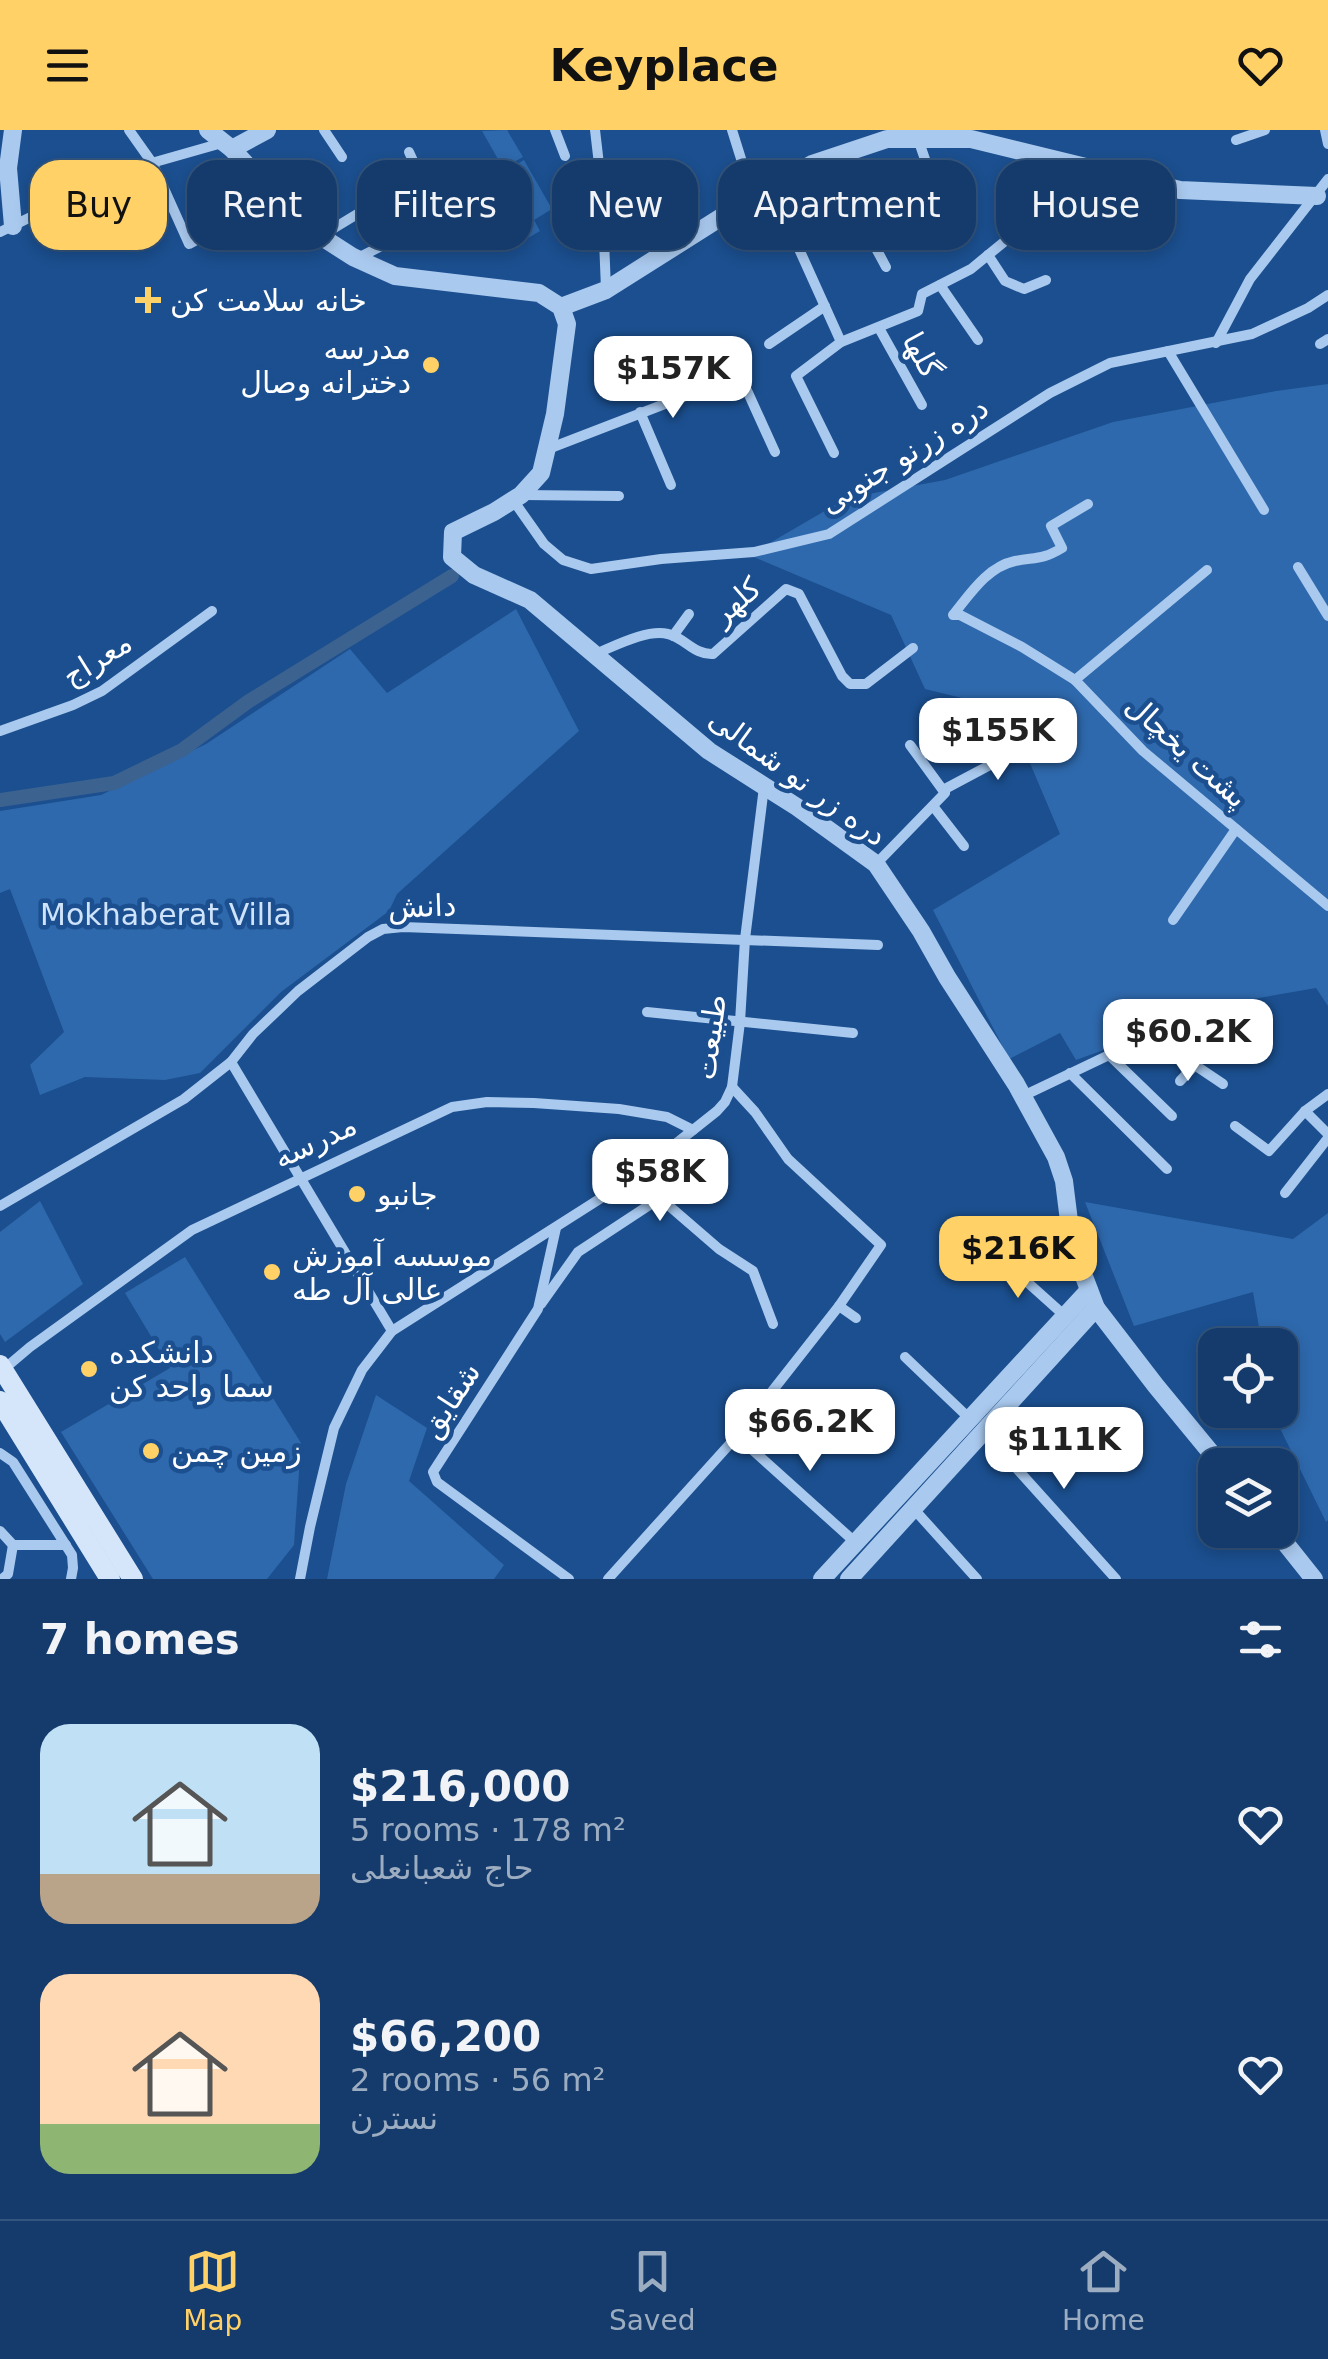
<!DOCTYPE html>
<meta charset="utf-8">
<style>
body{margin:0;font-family:"DejaVu Sans",Vazirmatn,sans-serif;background:#214673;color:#f1f3f6;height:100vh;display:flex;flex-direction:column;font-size:38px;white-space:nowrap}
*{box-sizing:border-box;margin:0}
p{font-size:32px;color:#9dadc1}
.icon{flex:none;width:55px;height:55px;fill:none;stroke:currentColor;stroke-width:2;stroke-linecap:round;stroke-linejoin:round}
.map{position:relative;height:1449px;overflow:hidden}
.drawer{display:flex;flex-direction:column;background:#143b6b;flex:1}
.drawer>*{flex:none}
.guide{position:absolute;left:30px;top:30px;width:1270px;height:90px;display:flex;gap:20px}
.fabs{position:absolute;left:1198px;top:1198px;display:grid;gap:20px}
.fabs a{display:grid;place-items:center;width:100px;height:100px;border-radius:20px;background:#143b6b;box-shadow:0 5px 15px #0003,0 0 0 2px #33557e;font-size:50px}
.price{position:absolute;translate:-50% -85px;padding:0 22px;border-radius:20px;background:#fff;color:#222;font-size:32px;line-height:65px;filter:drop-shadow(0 2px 5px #0008)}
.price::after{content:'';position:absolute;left:50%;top:60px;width:30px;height:22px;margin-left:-15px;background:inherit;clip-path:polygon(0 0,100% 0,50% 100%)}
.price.on{background:#ffd166;color:#111}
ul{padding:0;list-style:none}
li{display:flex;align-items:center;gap:30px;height:250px;padding:0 40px}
li span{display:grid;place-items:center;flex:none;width:280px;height:200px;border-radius:30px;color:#555}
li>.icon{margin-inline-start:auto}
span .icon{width:120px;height:120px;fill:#fffc;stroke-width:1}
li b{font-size:42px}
h2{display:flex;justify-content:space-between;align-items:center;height:120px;padding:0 40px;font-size:42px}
.pill{padding:0 35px;border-radius:30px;background:#143b6b;box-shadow:0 5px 15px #0003,0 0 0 2px #33557e;font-size:35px;line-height:90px}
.pill.on{background:#ffd166;color:#111}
header{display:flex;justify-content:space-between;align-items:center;height:130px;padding:0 40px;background:#ffd166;color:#111;font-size:45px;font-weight:800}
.tab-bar{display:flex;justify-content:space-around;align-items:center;height:140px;border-top:2px solid #33557e;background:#143b6b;font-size:28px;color:#9dadc1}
.tab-bar a{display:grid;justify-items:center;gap:5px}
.tab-bar .on{color:#ffd166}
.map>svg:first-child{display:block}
.green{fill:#2e69ad}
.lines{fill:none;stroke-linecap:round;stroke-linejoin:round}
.canal{stroke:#3c6290;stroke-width:14}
.minor{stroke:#a9c9ee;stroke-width:10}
.tertiary{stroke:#a9c9ee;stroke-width:18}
.secondary{stroke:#d6e6fa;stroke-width:20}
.poi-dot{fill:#ffd166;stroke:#1b4f8f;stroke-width:4}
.labels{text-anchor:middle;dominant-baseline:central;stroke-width:9;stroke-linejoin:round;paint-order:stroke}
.poi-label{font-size:30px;fill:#fff;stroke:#1b4f8f;text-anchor:start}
.street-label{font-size:30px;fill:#fff;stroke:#1b4f8f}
.park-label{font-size:30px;fill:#cfe3fa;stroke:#1b4f8f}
</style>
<header><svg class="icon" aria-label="menu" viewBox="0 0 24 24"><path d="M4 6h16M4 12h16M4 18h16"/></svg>Keyplace<svg class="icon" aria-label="heart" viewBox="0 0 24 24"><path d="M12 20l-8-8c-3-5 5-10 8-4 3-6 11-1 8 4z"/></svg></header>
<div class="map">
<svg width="1328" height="1449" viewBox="0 0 1328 1449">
<rect width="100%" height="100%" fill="#1b4f8f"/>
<g class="green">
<polygon points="507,0 523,27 503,38 482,1"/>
<polygon points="524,30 552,79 534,90 540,101 511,118 505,107 526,94 498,45"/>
<polygon points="1328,254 1328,876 1316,858 1236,872 1076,930 1060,903 1009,929 933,780 1060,704 1007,579 925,559 891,485 749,425 847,368 945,350 1113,292 1276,261"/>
<polygon points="516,479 579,601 397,764 389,781 281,862 200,943 165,950 85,947 40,965 30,935 64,902 10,759 0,763 0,681 101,665 206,614 350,519 387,563"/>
<polygon points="40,1071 83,1154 5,1212 0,1204 0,1102"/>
<polygon points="1085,1072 1293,1109 1328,1083 1328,1390 1326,1392 1273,1284 1272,1280 1280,1280 1280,1215 1262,1215 1253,1162 1134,1196"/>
<polygon points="185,1127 301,1313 294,1415 267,1449 153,1449 61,1302 170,1238 125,1163"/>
<polygon points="376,1265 427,1298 409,1351 504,1435 494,1449 327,1449 346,1354"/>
</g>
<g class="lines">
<polyline class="canal" points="0,670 114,653 182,620 249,571 452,446"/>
<g class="minor">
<polyline points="129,0 153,34 189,114 276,67"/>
<polyline points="324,0 342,27"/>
<polyline points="555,0 565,26"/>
<polyline points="595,0 602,60 606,159"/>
<polyline points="732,0 753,67"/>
<polyline points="1325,0 1328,14"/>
<polyline points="918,9 928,38 958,84"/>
<polyline points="1236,10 1265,0"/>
<polyline points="828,29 886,137"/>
<polyline points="771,57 841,212"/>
<polyline points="282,72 317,49"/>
<polyline points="0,102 127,40 222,13"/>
<polyline points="321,106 420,46 409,22"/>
<polyline points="988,125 1005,151 1024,159 1046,150"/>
<polyline points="358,128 444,84"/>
<polyline points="940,155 978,210"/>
<polyline points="879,198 922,275"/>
<polyline points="1216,213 1250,149 1328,49"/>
<polyline points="769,214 825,176"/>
<polyline points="1320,214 1328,209"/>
<polyline points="1168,221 1264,380"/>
<polyline points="640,282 671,355"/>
<polyline points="548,319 740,245 775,322"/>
<polyline points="834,323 796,246 841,212 918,181 922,164 971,139 1093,39"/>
<polyline points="522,365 619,366"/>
<polyline points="513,370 544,414 563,430 591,439 661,429 754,422 829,404 1050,263 1110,233 1252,204 1308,178 1328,165"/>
<path d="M1088,374l-37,22 11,22c-20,12 -26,9 -47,13 -28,6 -45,33 -62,54h7l62,32 53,33 68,71 185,155"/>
<polyline points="1298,437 1328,486"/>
<polyline points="673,506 689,484"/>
<path d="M595,524c20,-8 51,-25 73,-20 17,4 26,21 45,20l73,-65 13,5 43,82 8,8h16l47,-36"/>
<polyline points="1075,550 1207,440"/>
<polyline points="0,601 73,575 102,561 212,481"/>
<polyline points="943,660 1005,627 995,611 1015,599"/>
<polyline points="933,676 964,716"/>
<polyline points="876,734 945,663 910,615"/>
<polyline points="1173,790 1236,699"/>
<polyline points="647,882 853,903"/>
<polyline points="1109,925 1172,986"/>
<polyline points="231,932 392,1201"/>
<polyline points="1070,943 1167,1039"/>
<polyline points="1180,951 1195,935"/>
<polyline points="1023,966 1109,925 1156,909 1223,954"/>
<polyline points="1305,981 1328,1004"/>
<polyline points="1235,996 1269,1021 1305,981 1328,964"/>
<polyline points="1285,1063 1328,1008"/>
<polyline points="0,1076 184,969 231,932 253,904 298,861 368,807 383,799 403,797 878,815"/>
<polyline points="556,1098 538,1179 433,1342 437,1352 569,1449"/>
<polyline points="997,1125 1065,1186"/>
<polyline points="541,1174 578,1122 660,1068 719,1119 753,1141 773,1194"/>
<polyline points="839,1176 856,1188"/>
<polyline points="905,1227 970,1289"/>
<polyline points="4,1239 30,1217 192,1100 452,977 487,972 534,973 619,979 667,987 693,1000"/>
<polyline points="983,1301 1116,1449"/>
<polyline points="737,1306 856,1413"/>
<polyline points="0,1323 13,1332 72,1425 73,1438 71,1449"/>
<polyline points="912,1377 977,1449"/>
<polyline points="0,1401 13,1415 66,1415"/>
<polyline points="2,1449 8,1444 13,1415"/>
<polyline points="300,1449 310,1397 334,1298 362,1240 392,1201 609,1063 659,1027 717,981 725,972 732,957 740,892 745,809 764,657"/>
<polyline points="608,1449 737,1306 839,1176 881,1115 788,1029 755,982 732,957"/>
</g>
<g class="tertiary">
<polyline points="208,0 232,19 276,67 311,100 353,127 395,146 539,163 561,177 567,194 555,284 541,343 521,365 494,382 453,402 452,427 474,445 530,470 709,621 797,677 876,734 921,801 947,847 1016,954 1056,1027 1064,1051 1072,1115 1096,1178 1156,1256 1221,1335"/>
<polyline points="232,19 267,0"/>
<polyline points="13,96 8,38 13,0"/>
<polyline points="561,177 606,160 753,67 812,34 887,9 971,9 1180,60 1317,66"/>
<polyline points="1275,1400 1314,1449"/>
<polyline points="822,1449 1089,1160"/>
<polyline points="849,1449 1096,1178"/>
</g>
<g class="secondary">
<polyline points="0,1235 133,1449"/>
<polyline points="0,1271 110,1449"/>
</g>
</g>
<g class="poi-dot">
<path d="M143 155h10v10h10v10h-10v10h-10v-10h-10v-10h10z"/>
<circle cx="431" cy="235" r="10"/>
<circle cx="357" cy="1064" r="10"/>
<circle cx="272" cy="1142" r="10"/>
<circle cx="89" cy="1239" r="10"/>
<circle cx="151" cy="1321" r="10"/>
</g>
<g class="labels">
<g class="poi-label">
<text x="170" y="170">خانه سلامت کن</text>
<text x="411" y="218" text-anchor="end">مدرسه<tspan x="411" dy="34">دخترانه وصال</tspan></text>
<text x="377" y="1064">جانبو</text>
<text x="292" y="1125">موسسه آموزش<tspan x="292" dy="34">عالی آل طه</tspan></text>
<text x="109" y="1222">دانشکده<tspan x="109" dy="34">سما واحد کن</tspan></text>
<text x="171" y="1321">زمین چمن</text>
</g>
<g class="street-label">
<text transform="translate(922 225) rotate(61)">گلها</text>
<text transform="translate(904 325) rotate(-32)">دره زرنو جنوبی</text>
<text transform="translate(736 471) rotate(-41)">کلهر</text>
<text transform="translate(97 529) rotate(-32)">معراج</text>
<text transform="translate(1187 621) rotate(42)">پشت یخچال</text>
<text transform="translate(798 647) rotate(36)">دره زر نو شمالی</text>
<text transform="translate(422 776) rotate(-2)">دانش</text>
<text transform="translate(710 907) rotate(-82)">طبیعت</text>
<text transform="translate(315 1011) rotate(-25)">مدرسه</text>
<text transform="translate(450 1270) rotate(-57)">شقایق</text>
</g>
<g class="park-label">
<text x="166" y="784">Mokhaberat Villa</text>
</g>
</g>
</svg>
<div class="fabs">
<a><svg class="icon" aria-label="locate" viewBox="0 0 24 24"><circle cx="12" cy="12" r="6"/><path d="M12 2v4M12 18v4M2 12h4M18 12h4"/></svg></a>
<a><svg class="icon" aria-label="layers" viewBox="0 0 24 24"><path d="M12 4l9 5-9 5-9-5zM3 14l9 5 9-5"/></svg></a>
</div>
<b class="price" style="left:673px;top:291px">$157K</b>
<b class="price" style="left:998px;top:653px">$155K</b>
<b class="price" style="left:1188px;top:954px">$60.2K</b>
<b class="price" style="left:660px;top:1094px">$58K</b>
<b class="price on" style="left:1018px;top:1171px">$216K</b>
<b class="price" style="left:810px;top:1344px">$66.2K</b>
<b class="price" style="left:1064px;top:1362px">$111K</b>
<div class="guide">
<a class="pill on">Buy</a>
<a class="pill">Rent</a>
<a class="pill">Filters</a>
<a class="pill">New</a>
<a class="pill">Apartment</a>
<a class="pill">House</a>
</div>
</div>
<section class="drawer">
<h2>7 homes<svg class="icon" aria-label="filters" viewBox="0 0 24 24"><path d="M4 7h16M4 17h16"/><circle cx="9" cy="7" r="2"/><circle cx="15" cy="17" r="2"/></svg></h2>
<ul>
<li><span style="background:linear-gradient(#bfe0f5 75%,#b9a48a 0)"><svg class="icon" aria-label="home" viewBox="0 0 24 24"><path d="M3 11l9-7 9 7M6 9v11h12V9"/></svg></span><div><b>$216,000</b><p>5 rooms · 178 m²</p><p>حاج شعبانعلی</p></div><svg class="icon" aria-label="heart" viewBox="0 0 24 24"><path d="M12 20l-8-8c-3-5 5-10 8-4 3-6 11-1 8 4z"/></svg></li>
<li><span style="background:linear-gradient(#ffd9b3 75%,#8fb573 0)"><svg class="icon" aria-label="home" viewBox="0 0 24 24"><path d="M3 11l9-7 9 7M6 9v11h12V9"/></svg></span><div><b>$66,200</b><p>2 rooms · 56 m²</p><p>نسترن</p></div><svg class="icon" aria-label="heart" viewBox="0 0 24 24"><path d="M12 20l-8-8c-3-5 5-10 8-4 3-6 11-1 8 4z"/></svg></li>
</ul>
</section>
<nav class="tab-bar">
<a class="on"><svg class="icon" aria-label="map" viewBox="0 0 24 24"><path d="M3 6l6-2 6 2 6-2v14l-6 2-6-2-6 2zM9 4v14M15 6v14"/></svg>Map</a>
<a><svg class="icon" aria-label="saved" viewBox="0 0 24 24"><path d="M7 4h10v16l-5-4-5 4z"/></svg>Saved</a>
<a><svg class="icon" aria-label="home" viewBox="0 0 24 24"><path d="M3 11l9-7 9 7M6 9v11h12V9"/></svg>Home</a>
</nav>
